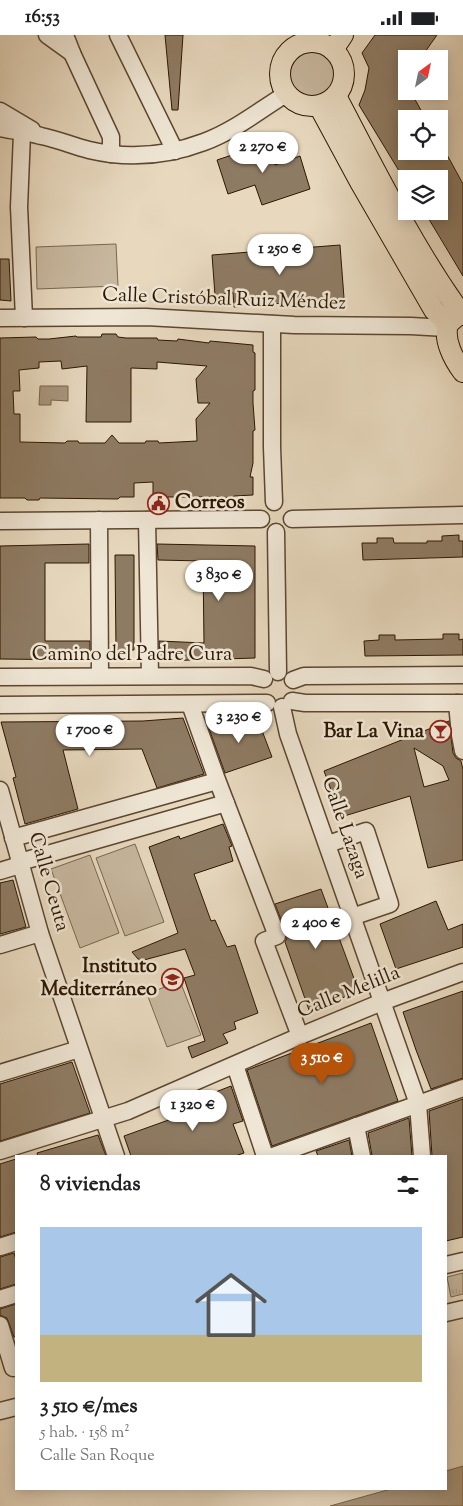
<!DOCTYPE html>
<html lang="es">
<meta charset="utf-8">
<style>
body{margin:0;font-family:"Sorts Mill Goudy",serif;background:#f6f6f6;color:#202124;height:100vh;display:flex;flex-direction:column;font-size:19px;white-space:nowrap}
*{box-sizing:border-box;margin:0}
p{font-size:16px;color:#757577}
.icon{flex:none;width:28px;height:28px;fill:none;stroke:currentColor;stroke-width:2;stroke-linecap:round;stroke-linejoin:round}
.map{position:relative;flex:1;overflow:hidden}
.panel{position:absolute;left:15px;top:1120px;width:432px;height:335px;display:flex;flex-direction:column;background:#fff;border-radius:0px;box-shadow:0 2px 12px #0003}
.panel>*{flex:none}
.needle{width:32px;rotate:33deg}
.tools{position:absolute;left:398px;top:15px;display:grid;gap:10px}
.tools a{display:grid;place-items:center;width:50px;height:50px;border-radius:0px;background:#fff;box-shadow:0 2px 12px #0003;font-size:25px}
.price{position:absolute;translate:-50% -42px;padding:0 11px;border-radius:18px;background:#fff;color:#222;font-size:16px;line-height:32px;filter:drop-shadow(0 1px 2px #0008)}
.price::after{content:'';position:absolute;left:50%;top:30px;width:15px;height:11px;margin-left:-8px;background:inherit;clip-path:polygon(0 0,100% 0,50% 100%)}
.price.active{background:#b45309;color:#fff}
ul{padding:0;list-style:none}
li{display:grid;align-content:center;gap:10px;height:265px;padding:0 25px}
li+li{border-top:1px solid #e0e0e0}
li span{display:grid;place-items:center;height:155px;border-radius:0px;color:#555}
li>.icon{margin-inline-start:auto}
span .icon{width:90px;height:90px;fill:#fffc;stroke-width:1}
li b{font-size:21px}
h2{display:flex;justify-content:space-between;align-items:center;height:60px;padding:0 25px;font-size:21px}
.status{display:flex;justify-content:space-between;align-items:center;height:35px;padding:0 25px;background:#fff;direction:ltr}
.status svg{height:14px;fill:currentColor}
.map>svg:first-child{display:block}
.green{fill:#c7b79e;stroke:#7a674f}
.park{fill:url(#park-tufts);stroke:#7a674f}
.water{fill:#a8967d;stroke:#77634b}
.building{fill:#8e7b63;stroke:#2d1700;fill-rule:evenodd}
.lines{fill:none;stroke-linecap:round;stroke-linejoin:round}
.minor-casing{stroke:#5c4730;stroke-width:19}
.major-casing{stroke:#2d1700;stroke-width:22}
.minor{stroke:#efe6d5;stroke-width:16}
.major{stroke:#e7d8be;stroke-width:20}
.labels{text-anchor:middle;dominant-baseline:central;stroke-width:5;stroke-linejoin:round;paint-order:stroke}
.street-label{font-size:20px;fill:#2d1700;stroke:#efe6d5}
.poi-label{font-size:20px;font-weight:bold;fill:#2d1700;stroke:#efe6d5;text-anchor:end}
</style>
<div class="status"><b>16:53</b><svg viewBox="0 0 49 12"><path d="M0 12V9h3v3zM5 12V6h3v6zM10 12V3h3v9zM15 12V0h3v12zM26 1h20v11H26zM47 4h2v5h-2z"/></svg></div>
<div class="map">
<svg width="463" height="1471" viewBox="0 0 463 1471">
<defs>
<pattern id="park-tufts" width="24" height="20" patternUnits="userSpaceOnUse" patternTransform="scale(1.25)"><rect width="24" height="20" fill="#c7b79e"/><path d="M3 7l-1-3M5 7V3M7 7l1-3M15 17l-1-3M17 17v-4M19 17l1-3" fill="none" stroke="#ab9d86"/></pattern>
</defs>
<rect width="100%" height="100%" fill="#e7d8be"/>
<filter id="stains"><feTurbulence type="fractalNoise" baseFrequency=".004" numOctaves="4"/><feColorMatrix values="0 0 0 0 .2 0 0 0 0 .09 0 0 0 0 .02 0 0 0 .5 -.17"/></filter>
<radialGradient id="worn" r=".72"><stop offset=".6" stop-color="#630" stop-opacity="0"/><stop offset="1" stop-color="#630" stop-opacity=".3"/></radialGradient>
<g class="green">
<circle cx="312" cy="39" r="22"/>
<polygon points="116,209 118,251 37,254 36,212"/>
<polygon points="135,809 164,887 125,901 96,823"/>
<polygon points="90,820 119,898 80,913 51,834"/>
<polygon points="180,946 201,1000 167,1012 147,959"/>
</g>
<polygon class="park" points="463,1238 463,1259 451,1262 447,1242"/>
<g class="water">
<polygon points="40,351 68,351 68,366 51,365 51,370 39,370"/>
<polygon points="463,1431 463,1471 330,1471 391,1454 446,1454 446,1436"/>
</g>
<g class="building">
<polygon points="165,0 183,0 178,75 172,75"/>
<polygon points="375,0 437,0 420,24 406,24 406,56 413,56 413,61 426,84 406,84 406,116 445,116 463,149 463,241 424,176 439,176 439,144 404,144 359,70 365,55 369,33 362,18"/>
<polygon points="268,108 275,130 300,121 310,154 262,170 255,150 228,159 217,125"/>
<polygon points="340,210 344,263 234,272 233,258 215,260 212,220"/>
<polygon points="0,224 9,224 11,266 0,265"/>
<path d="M102,299h14l2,3 8,1h31l1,2 19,1 1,-2 31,4 1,-2 43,4v7l2,1v37l-2,1v12l2,27 -2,1v32l-3,14h3v18l-19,1 -2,3 -8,-2h-25l-1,2h-11l-2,-2h-32v-15l-19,1v14h-14l-2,2 -78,-1 -1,2h-12l-2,-2h-25v-160l36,-1 2,2h11l27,-3 1,1h24zM61,326l1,8 25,-3 -1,56h45v-54l26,1v-7l50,4 -11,13 2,24h12l-14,16 1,22 -38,2 -1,-2h-12l-1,2h-26l-7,-8 -7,8h-26l-1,-2h-11l-2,2 -45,-1v-28h-6l-1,-23h7l-1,-21 20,-2v-6z"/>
<polygon points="459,500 459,506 463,506 463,522 363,525 362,508 377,508 377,503 393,503 394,508 427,508 427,506 442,506 442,501"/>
<polygon points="89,509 89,528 45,528 45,606 90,606 90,625 0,624 0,511"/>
<polygon points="157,509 255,511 255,623 160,626 159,606 204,608 203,526 158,525"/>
<polygon points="115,520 134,520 134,615 116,615"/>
<polygon points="443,599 459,599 459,605 463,604 463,620 365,621 364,606 379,605 379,600 395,600 395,605 443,604"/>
<polygon points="183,683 204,739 157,753 142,714 63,715 78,774 25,789 13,743 16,742 1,687 143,686"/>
<polygon points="243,685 244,687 249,686 250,688 258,685 272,722 225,738 207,688 213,686 214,689 221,686 222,688 228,686 229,688 234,686 235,688"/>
<path d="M449,686l4,32 3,5 5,3 2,9v90l-35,8 -18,-72 -69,21 -17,-46zM414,713l29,18 6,14 -25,7z"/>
<polygon points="223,789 232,811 229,812 233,826 194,839 211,886 215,885 227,912 235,910 258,978 234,987 236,994 223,999 228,1008 192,1023 188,1012 205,1006 184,943 195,940 185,914 144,925 138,924 132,917 178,898 149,812 179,801 180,804"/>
<polygon points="13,845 26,892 0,899 0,848"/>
<polygon points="321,854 359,957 309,975 285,907 287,903 286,897 275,869"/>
<polygon points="436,866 448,895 463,889 463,912 396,934 380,889"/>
<polygon points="463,956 463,1043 431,1054 416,1015 403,977"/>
<polygon points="371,988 398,1066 272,1111 247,1035"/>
<polygon points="72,1027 90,1078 0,1106 0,1049"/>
<polygon points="231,1051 243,1086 233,1089 244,1118 235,1121 131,1121 124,1101 216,1068 213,1058"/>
<polygon points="463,1064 463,1202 446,1206 446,1121 432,1121 429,1076"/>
<polygon points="409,1083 412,1121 372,1121 368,1098"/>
<polygon points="98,1100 106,1121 38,1121 37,1118"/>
<polygon points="349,1105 352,1121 318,1121 316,1116"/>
<polygon points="16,1124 16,1197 0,1202 0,1129"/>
<polygon points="14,1218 16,1225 16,1249 0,1254 0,1222"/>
<polygon points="16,1269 16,1302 14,1302 7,1283 0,1280 0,1274"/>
</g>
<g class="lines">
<defs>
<g id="minor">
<polyline points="47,0 72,18 65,0"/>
<polyline points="118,0 175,116"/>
<polyline points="72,18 111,102 111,119"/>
<polyline points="0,76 32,95"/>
<path d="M0,93c14,3 28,4 41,8 16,3 32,10 48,14 38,9 78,6 115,-8 30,-11 56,-32 82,-48"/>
<polyline points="22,98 19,172 24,283"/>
<polyline points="0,283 146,282 294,290 411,291 446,293"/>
<polyline points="272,289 272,412 274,467"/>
<polyline points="292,484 463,480"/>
<polyline points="99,485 100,641"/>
<polyline points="147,485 150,641"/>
<polyline points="0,486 261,484"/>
<polyline points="276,497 278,637"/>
<polyline points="0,642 251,641 264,644"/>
<polyline points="293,645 304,641 463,640"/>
<polyline points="292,666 305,668 463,668"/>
<polyline points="457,668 460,700 463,716"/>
<polyline points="190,669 216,742 277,901 264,906 300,1001"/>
<polyline points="0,670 267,668"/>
<polyline points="282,672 288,699 418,1069 422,1121"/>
<polyline points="0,755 40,898 116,1121"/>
<polyline points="13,803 217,746"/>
<polyline points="328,809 366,796 390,869 352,882"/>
<polyline points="20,827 226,768"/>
<polyline points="0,836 20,830"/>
<polyline points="0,910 40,898"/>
<polyline points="235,1030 265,1121"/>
<polyline points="0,1038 79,1014"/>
<polyline points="356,1091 362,1121"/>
<polyline points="0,1116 128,1076 300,1001 382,967 463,937"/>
<polyline points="273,1121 463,1053"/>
<polyline points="0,1212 16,1207"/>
<polyline points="446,1230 463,1226"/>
<polyline points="0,1264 16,1259"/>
<polyline points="446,1278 463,1274"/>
<polyline points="0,1290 13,1333"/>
<polyline points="0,1376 16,1372"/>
</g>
<g id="major">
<circle cx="312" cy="39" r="32"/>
<polyline points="333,15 343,0"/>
<path d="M336,61c39,74 77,151 126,219"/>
<polyline points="319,71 360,147 434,275 448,289"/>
<path d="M456,282l-8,7c-5,16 6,36 15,48"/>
</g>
</defs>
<use href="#minor" class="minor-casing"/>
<use href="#major" class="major-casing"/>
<use href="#minor" class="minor"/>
<use href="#major" class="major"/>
</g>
<defs>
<symbol id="civic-ring" viewBox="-11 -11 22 22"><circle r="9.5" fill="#efe6d5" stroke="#8f2418" stroke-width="1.5"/><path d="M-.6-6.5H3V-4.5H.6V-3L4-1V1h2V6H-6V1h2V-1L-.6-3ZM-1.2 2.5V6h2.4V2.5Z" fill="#8f2418"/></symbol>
<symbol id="bar-ring" viewBox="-11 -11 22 22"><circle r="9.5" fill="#efe6d5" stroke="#8f2418" stroke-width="1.5"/><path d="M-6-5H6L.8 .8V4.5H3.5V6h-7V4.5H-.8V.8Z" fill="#8f2418"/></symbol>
<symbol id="school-ring" viewBox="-11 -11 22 22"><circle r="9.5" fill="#efe6d5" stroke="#8f2418" stroke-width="1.5"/><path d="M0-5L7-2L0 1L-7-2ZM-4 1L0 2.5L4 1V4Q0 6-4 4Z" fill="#8f2418"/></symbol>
</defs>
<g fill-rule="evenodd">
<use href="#civic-ring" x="146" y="456" width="25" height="25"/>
<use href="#bar-ring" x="428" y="684" width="25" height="25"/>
<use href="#school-ring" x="160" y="932" width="25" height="25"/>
</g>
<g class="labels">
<g class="street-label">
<text transform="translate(224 265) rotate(2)">Calle Cristóbal Ruiz Méndez</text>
<text x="132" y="620">Camino del Padre Cura</text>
<text transform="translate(344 793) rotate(71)">Calle Lazaga</text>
<text transform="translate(48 847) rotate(74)">Calle Ceuta</text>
<text transform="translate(349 958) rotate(-22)">Calle Melilla</text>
</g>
<g class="poi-label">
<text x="175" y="468" text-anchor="start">Correos</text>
<text x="424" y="697">Bar La Vina</text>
<text x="157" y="932">Instituto<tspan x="157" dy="23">Mediterráneo</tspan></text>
</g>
</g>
<rect width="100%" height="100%" filter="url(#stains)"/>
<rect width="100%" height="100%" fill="url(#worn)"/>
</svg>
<div class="tools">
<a><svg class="needle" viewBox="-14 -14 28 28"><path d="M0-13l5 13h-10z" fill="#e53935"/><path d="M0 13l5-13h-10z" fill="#757577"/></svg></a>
<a><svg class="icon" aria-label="locate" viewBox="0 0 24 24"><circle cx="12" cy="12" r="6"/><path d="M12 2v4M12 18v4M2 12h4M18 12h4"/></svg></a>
<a><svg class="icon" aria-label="layers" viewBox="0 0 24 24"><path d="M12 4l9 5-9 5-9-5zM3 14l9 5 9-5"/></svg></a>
</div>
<b class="price" style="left:263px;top:139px">2 270 €</b>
<b class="price" style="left:280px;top:241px">1 250 €</b>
<b class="price" style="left:219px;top:567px">3 830 €</b>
<b class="price" style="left:239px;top:709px">3 230 €</b>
<b class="price" style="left:90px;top:722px">1 700 €</b>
<b class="price" style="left:316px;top:915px">2 400 €</b>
<b class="price active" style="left:322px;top:1050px">3 510 €</b>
<b class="price" style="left:193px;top:1097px">1 320 €</b>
<section class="panel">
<h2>8 viviendas<svg class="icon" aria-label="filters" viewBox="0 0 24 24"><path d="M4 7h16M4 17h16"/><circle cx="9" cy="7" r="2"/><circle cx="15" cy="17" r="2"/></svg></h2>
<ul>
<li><span style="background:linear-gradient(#a9c7e8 70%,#c2b280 0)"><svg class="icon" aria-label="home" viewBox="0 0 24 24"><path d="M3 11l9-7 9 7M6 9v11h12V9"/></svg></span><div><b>3 510 €/mes</b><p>5 hab. · 158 m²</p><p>Calle San Roque</p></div></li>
</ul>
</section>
</div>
